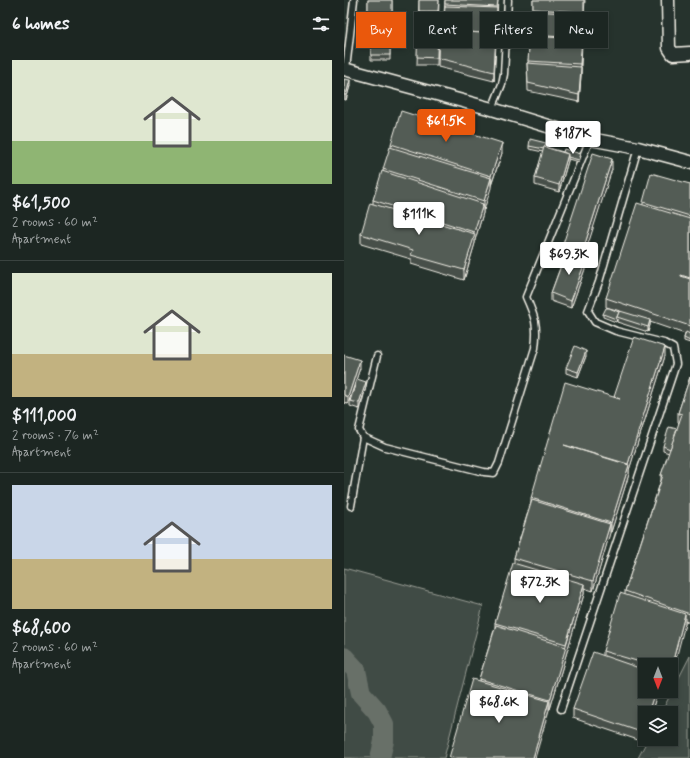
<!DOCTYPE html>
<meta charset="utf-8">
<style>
body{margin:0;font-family:Mynerve,sans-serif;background:#29322f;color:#f1f3f6;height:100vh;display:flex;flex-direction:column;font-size:15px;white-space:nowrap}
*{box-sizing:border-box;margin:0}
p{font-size:13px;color:#a0a5a5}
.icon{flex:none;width:22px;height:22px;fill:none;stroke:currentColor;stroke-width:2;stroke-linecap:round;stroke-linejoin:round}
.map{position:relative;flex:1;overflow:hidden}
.sheet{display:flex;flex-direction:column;background:#1c2622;width:344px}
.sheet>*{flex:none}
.guide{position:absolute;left:12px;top:12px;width:274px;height:36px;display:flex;gap:8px}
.needle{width:26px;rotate:180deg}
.fabs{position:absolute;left:294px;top:658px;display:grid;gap:8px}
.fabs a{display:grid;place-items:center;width:40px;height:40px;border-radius:0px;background:#1c2622;box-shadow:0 2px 6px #0003,0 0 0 1px #3a4340;font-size:20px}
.price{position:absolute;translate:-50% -34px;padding:0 9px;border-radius:4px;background:#fff;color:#222;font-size:13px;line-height:26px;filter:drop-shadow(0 1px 2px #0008)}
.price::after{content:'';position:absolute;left:50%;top:24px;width:12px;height:9px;margin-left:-6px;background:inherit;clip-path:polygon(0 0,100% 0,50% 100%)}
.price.current{background:#ea580c;color:#fff}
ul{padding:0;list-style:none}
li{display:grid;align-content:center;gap:8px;height:212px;padding:0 12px}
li+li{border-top:1px solid #3a4340}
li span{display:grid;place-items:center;height:124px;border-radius:0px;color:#555}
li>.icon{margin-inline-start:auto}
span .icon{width:72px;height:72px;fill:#fffc;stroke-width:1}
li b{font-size:17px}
h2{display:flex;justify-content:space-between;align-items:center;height:48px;padding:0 12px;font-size:17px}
.chip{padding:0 14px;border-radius:0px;background:#1c2622;box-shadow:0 2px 6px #0003,0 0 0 1px #3a4340;font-size:14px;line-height:36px}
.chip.current{background:#ea580c;color:#fff}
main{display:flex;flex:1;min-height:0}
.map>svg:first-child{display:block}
.green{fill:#414b45;stroke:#9a9e96}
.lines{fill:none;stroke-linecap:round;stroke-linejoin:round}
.river{stroke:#676f68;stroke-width:20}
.lane-casing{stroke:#f4f1e8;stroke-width:9}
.street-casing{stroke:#f4f1e8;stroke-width:15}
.lane{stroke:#26332d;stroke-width:6}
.street{stroke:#26332d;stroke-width:12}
.wall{fill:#474f49;stroke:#f4f1e8}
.shaded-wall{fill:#39403c;stroke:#f4f1e8}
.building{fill:#525c55;stroke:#f4f1e8}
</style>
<main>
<section class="sheet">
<h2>6 homes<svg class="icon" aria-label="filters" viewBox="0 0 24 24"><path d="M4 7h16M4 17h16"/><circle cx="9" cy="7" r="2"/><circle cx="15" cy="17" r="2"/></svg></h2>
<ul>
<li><span style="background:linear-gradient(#dfe7d0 65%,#8fb573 0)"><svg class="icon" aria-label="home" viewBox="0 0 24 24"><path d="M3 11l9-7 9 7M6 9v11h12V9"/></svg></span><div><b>$61,500</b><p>2 rooms · 60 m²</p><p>Apartment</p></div></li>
<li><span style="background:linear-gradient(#dfe7d0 65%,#c2b280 0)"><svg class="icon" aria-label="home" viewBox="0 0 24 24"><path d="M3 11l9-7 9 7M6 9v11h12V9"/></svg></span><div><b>$111,000</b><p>2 rooms · 76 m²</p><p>Apartment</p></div></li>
<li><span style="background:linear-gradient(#c9d6e8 60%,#c2b280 0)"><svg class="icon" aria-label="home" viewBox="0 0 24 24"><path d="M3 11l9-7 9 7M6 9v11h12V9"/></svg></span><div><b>$68,600</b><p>2 rooms · 60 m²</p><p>Apartment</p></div></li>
</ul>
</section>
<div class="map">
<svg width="346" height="758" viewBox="0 0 346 758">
<rect width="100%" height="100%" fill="#26332d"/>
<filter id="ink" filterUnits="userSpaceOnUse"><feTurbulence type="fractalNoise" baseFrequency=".025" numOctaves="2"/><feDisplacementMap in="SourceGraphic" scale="8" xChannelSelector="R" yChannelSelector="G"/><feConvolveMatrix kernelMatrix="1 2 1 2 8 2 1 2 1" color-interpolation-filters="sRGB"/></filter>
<g filter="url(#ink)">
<g class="green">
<polygon points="0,568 139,606 100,758 0,758"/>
<polygon points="346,656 346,758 294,758 304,739 327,739 327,713 317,713"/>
</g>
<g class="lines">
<polyline class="river" points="0,657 12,670 17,693 33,711 40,724 40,741 36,758"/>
<defs>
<g id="lane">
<polyline points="2,69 10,0"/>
<polyline points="148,109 158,84 160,74 164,0"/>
<path d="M33,356l-18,74 4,7 22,10 99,25 10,1 5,-10 36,-115c3,-23 0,-31 -9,-51l64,-158"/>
<polyline points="7,506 19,437"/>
<polyline points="217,709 332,364 329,348 320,343 272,331 251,322 244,311 255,282 294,148"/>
</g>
<g id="street">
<polyline points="324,0 325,48 329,54 346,53"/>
<polyline points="0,69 148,109 246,139 294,148 346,162"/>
</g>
</defs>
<use href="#lane" class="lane-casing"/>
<use href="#street" class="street-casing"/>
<use href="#lane" class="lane"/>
<use href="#street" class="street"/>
</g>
<g class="wall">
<polygon points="24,0 48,0 48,46 46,46 46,60 27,60 27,45 24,45"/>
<polygon points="75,0 95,0 93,65 73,65"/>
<polygon points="101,0 154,0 152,34 150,81 94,67 95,30 99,30"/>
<polygon points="189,0 241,0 238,42 237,67 237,75 235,102 184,91 183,63 184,63 186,36 188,11 189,11"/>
<polygon points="0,79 6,86 2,100 0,100"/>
<polygon points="47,144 158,153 139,210 139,213 131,240 131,243 120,280 67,264 67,259 17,244 17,234 29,204 29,200 47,147"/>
<polygon points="202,145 202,147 219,152 237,156 235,162 224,159 224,161 215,192 191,185 191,178 199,152 185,149 185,146"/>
<polygon points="268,169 239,258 242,266 227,308 207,301 207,293 221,254 219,254 219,244"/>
<polygon points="346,184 346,343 340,341 340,338 341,334 306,322 306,325 304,332 273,322 273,319 272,322 259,317 259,314 275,312 276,311 262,307 262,298 299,204 299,202"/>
<polygon points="0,355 16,368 4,404 0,403"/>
<polygon points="242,356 234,377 222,373 222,368"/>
<polygon points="321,356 285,470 285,474 267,532 266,532 249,591 240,588 240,594 206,709 205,709 205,710 135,681 135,679 151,627 151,623 170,563 170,558 187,502 187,498 270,397"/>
<polygon points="346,377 346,623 341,621 341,624 327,665 301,665 301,691 314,691 307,713 301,713 301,730 297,741 229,718 229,709 259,655 259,651 281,594 281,591 317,480 317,475 325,453 319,451 319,446 333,431 335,423 334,422 334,413"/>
<polygon points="22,387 15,409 6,406 6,401"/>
</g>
<g class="shaded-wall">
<polygon points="239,14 239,21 236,72 236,64"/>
<polygon points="152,34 152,43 150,81 150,72"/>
<polygon points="237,67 237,75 235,102 235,95"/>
<polygon points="6,80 6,86 2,100 2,95"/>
<polygon points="158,143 158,153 147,185 147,176"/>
<polygon points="224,154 224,161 215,192 215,185"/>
<polygon points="268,159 268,169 239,260 239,250"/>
<polygon points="147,178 147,188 140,210 140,201"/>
<polygon points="139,204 139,213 131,240 131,243 120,280 120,270 130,236 130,232"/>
<polygon points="242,259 242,266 227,308 227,301"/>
<polygon points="306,320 306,325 304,332 304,327"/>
<polygon points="321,347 321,356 285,470 285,474 267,532 267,523 284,468 284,464"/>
<polygon points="242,351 242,356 234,377 234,372"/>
<polygon points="16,360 16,368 4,404 4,397"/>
<polygon points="22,382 22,387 15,409 15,403"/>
<polygon points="266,524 266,533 249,591 249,581"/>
<polygon points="240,584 240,594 206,709 206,700"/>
<polygon points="341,614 341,624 327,678 327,668"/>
<polygon points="311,691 314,691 307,713 304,713"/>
<polygon points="205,701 205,710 191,758 189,758"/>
<polygon points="301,721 301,730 297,741 297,732"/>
</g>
<g class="building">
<rect x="24" y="0" width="24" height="38"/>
<polygon points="75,0 95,0 94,11 75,11"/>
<polygon points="101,0 154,0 153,7 101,4"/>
<polygon points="189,0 240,0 240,12 189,9"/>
<polygon points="101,6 153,8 151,34 99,30"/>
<polygon points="188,11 239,14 238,38 186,35"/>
<polygon points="74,13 94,13 93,58 73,57"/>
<polygon points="95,30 152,34 150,72 94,58"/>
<polygon points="186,36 238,39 236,64 184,61"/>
<rect x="27" y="42" width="19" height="13"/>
<polygon points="183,63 237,67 235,95 184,83"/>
<polygon points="0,79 6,80 2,95 0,95"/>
<polygon points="57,111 158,143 147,176 47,144"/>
<polygon points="186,139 202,143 201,147 200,147 200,149 185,146"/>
<polygon points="46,147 147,178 140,201 39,169"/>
<polygon points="200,147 224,154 215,185 191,178"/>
<polygon points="220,149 237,154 235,160 224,157 224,154 219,152"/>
<polygon points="249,153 268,159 239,250 219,244"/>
<polygon points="38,171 139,204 130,232 29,200"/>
<polygon points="307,173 346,184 346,216 299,202"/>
<polygon points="26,203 131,234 120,270 67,255 69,250 17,234"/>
<polygon points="293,203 346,219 346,278 337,275 337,276 346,279 346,326 262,298"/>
<polygon points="222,252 242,259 227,301 207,293"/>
<polygon points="262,308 265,308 275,312 272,319 259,314"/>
<polygon points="276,311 306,320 304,327 273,317 275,312"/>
<polygon points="342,332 346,334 346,341 340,338"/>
<polygon points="290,337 321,347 284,464 220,445 285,465 267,523 187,498 221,382 276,399 270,397"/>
<polygon points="231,346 242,351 234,372 222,368"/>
<polygon points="0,355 16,360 4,397 0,395"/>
<polygon points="346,377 346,614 281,591 319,475 317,475 338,414 334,413"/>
<polygon points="13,379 22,382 15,403 6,401"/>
<polygon points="325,427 333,429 326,449 319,446"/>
<polygon points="188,500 266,524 249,581 170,558"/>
<polygon points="169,563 240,584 222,644 151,623"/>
<polygon points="276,593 341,614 327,668 327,665 306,665 259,651"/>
<polygon points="152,625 222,647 206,700 135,679"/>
<polygon points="249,652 301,670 301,691 311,691 304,713 301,713 301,721 297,732 229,709"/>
<polygon points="128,679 205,701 189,758 105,758"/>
</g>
</g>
</svg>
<div class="fabs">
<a><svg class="needle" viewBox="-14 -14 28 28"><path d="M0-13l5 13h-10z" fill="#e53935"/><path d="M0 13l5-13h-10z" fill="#a0a5a5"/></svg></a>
<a><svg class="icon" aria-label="layers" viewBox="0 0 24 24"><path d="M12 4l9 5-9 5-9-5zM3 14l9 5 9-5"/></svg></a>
</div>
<b class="price current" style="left:102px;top:143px">$61.5K</b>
<b class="price" style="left:229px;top:155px">$187K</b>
<b class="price" style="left:75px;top:236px">$111K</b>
<b class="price" style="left:225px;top:276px">$69.3K</b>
<b class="price" style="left:196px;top:604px">$72.3K</b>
<b class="price" style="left:155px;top:724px">$68.6K</b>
<div class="guide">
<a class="chip current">Buy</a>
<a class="chip">Rent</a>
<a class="chip">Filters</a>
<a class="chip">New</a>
</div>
</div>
</main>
